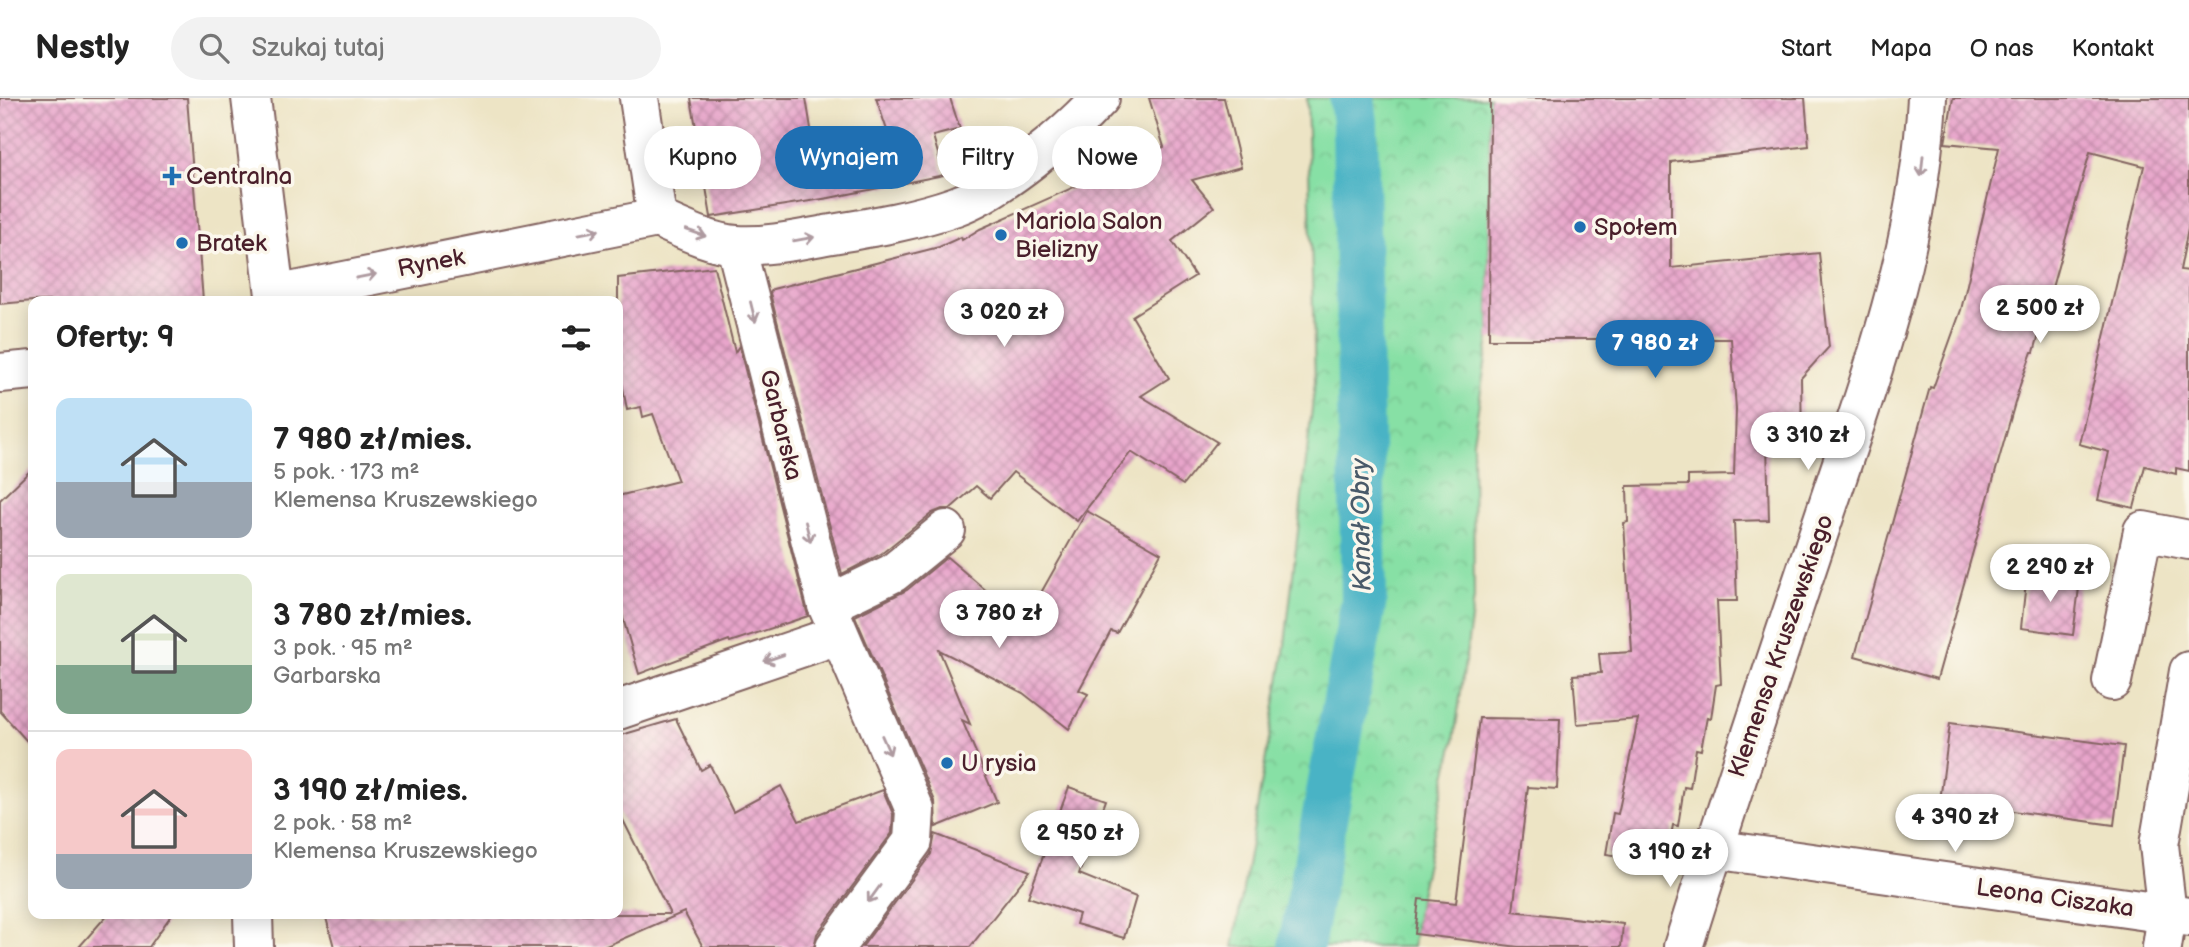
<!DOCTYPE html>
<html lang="pl">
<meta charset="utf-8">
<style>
body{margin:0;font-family:"Balsamiq Sans",sans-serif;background:#f2f2f2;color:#222;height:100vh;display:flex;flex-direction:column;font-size:26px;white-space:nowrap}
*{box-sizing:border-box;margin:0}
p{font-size:23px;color:#767676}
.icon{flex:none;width:38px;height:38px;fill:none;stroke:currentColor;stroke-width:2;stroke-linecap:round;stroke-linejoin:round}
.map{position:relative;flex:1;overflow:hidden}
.side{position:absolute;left:28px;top:198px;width:595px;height:623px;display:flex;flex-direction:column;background:#fff;border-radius:14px;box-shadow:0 4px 18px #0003}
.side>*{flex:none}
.top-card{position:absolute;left:644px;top:28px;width:665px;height:63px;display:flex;gap:14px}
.price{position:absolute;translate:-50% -60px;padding:0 16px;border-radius:24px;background:#fff;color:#222;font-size:23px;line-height:46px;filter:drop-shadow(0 2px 4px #0008)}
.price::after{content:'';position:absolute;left:50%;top:42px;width:21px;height:16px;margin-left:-10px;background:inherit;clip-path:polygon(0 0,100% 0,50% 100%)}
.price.selected{background:#1f6fb2;color:#fff}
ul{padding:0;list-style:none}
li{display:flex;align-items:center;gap:21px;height:175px;padding:0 28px}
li+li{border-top:2px solid #e0e0e0}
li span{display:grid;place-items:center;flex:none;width:196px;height:140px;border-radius:14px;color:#555}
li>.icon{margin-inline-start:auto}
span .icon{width:84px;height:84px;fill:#fffc;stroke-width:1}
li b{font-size:30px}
h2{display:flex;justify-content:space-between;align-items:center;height:84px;padding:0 28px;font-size:30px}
.tag{padding:0 24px;border-radius:32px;background:#fff;box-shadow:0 4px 18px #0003;font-size:24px;line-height:63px}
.tag.selected{background:#1f6fb2;color:#fff}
header{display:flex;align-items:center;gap:42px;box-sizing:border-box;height:98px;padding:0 35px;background:#fff;border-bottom:2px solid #e0e0e0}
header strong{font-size:33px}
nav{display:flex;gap:38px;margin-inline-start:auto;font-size:24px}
.search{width:490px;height:63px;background:#f2f2f2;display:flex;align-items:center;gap:18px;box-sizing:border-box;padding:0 24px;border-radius:38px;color:#767676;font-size:26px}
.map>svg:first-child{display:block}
.park{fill:url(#park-crowns);stroke:#688068;stroke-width:2}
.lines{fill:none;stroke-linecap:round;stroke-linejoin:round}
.canal{stroke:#48b3c5;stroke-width:46}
.building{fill:url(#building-cross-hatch)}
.minor-casing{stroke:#836461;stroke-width:42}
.minor{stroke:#fff;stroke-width:38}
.oneway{stroke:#ae9aa0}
.poi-dot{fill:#1f6fb2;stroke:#fbf7ec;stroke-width:2.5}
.labels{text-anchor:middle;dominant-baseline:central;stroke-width:7;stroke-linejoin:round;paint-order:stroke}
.poi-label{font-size:24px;fill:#4a1f2b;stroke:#fbf7ec;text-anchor:start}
.street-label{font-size:24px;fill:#4a1f2b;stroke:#fbf7ec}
.water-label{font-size:26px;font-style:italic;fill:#495a69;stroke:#fbf7ec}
</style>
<header>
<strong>Nestly</strong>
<div class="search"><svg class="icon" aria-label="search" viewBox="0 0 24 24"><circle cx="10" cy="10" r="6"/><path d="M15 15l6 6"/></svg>Szukaj tutaj</div>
<nav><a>Start</a><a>Mapa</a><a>O nas</a><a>Kontakt</a></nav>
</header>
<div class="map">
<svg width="2189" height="849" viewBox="0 0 2189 849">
<defs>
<pattern id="park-crowns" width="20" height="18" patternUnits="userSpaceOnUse" patternTransform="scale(1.75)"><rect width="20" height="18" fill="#87e0a5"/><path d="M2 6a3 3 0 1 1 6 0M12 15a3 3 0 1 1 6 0" fill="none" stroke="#76c08e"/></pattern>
<pattern id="building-cross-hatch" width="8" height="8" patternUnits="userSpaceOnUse" patternTransform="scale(1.75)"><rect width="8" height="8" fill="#e8a5cb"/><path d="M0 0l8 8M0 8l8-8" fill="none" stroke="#be86a5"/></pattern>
</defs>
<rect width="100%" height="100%" fill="#fbf7ec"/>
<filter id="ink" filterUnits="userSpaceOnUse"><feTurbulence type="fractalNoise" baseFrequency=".0143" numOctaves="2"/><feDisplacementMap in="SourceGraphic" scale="14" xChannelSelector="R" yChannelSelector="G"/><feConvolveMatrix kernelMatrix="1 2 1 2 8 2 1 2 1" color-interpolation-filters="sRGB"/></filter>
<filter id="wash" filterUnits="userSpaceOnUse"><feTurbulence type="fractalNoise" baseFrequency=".00686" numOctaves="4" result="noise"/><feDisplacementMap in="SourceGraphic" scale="28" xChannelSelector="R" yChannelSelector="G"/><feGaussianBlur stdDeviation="1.57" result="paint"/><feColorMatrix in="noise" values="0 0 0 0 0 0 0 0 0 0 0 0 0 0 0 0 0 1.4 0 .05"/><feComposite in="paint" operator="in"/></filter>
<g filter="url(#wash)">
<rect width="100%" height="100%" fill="#ede4c5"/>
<polygon class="park" points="1307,0 1490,0 1489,241 1473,343 1474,500 1454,643 1419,801 1413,849 1233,849 1284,555 1315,284"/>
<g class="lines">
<polyline class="canal" points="1301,849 1364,502 1355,25 1352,0"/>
</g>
<g id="blocks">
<g class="building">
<polygon points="0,0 187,0 203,203 33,203 0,206"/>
<polygon points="691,0 806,0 815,55 889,38 876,0 950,0 960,31 933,38 944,77 829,100 711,119"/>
<polygon points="1149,0 1224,0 1241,69 1192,82 1214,109 1172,143 1195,178 1132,218 1169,280 1141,298 1217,344 1183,387 1131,354 1077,423 1013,374 990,400 976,388 950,411 942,411 932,415 881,456 842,476 770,195 773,191 939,149 961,139 962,142 980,131 1164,49"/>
<polygon points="1490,0 1805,0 1809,48 1671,64 1671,170 1819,155 1829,249 1801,280 1802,346 1767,346 1769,422 1734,423 1737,503 1717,503 1721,586 1716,587 1711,620 1707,619 1701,652 1696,651 1690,690 1684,689 1678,728 1673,727 1666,765 1606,756 1613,715 1618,716 1638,621 1577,626 1573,577 1601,575 1599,556 1632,554 1624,425 1628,424 1627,388 1688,387 1688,378 1734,377 1736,311 1731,241 1489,241"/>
<polygon points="1953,0 2189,0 2189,126 2180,172 2189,173 2189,373 2176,370 2176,376 2145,368 2134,410 2098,402 2109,354 2079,346 2144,68 2090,54 2034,254 2032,254 2020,287 1937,581 1855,558 1930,289 1933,290 1961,212 1999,50 1945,45"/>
<polygon points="714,169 735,254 739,248 808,518 730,544 729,542 639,576 618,503 618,398 678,383 653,316 643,319 641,309 627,312 618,263 618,180"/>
<polygon points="33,370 33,650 0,613 0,402"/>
<polygon points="1087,413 1161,455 1117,535 1111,533 1079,592 1088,596 1069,631 1023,595 939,552 970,626 962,622 997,704 936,729 935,703 855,518 907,492 947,459 1024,525"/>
<polygon points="2027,475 2080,482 2073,537 2021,530"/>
<polygon points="1479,620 1560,621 1557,691 1528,689 1513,813 1623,826 1621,849 1519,849 1415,836 1419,801 1456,805"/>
<polygon points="676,621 701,672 710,667 733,714 781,688 799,723 883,692 893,716 892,735 817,836 814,849 703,849 684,814 604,849 334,849 325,816 670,816 618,712 618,638"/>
<polygon points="1950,625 2124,648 2114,727 1940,703"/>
<polygon points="1069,689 1106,702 1079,776 1136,799 1124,840 1076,826 1079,816 1028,799"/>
<polygon points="935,736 1030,773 970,849 862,849 931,756"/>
<polygon points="108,816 172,816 149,849 79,849"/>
</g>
</g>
</g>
<g filter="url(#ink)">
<use href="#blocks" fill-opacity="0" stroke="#836461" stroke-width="2"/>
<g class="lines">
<defs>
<g id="minor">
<polyline points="251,0 275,197"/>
<polyline points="639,0 657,120"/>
<polyline points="736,148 827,507 915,712 913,743 835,849"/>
<path d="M275,197l382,-77c23,10 55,26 80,27 32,2 65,-6 95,-11 42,-7 84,-14 124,-28 45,-16 112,-73 144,-108"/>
<polyline points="0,275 33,272"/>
<polyline points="827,507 893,475 946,432"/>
<polyline points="2112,583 2143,433 2189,442"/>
<polyline points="618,612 838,537"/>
<polyline points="1713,751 2189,819"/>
<polyline points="253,816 254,849"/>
<path d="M1683,849c45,-145 94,-289 142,-433 47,-141 94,-266 102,-416"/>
<polyline points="2162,849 2167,816 2159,747 2189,573"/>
</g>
</defs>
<use href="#minor" class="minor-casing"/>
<use href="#minor" class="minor"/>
</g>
<defs><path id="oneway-shaft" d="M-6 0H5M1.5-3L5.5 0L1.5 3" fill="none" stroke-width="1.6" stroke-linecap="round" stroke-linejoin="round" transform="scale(1.75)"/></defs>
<g class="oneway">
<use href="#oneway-shaft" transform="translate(1922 68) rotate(96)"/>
<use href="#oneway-shaft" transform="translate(589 134) rotate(-11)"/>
<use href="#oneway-shaft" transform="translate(696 135) rotate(19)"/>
<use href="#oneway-shaft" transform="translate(804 141) rotate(-10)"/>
<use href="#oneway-shaft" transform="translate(366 178) rotate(-11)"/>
<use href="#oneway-shaft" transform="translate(753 214) rotate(76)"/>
<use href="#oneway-shaft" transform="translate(808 434) rotate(76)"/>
<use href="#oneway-shaft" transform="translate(774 560) rotate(161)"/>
<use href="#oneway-shaft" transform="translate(886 647) rotate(66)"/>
<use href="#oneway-shaft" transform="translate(874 796) rotate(126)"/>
</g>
</g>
<g class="poi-dot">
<path d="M168.5 67.5h7v7h7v7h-7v7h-7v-7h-7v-7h7z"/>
<circle cx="1580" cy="129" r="7"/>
<circle cx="1001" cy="137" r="7"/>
<circle cx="182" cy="145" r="7"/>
<circle cx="947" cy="665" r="7"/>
</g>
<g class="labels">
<g class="poi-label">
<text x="186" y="78">Centralna</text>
<text x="1015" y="123">Mariola Salon<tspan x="1015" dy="28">Bielizny</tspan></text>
<text x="1594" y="129">Społem</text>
<text x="196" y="145">Bratek</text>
<text x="961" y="665">U rysia</text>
</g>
<g class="street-label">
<text transform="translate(431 165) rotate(-11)">Rynek</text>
<text transform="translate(781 327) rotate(76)">Garbarska</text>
<text transform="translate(1781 548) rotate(-71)">Klemensa Kruszewskiego</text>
<text transform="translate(2055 800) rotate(8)">Leona Ciszaka</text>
</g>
<g class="water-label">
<text transform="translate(1362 427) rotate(-91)">Kanał Obry</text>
</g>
</g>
</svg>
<b class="price" style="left:2040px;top:247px">2 500 zł</b>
<b class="price" style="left:1004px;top:251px">3 020 zł</b>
<b class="price selected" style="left:1655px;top:282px">7 980 zł</b>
<b class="price" style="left:1808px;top:374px">3 310 zł</b>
<b class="price" style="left:2050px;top:506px">2 290 zł</b>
<b class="price" style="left:999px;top:552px">3 780 zł</b>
<b class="price" style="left:1955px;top:756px">4 390 zł</b>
<b class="price" style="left:1080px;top:772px">2 950 zł</b>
<b class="price" style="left:1670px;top:791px">3 190 zł</b>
<div class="top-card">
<a class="tag">Kupno</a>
<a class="tag selected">Wynajem</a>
<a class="tag">Filtry</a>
<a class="tag">Nowe</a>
</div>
<section class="side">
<h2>Oferty: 9<svg class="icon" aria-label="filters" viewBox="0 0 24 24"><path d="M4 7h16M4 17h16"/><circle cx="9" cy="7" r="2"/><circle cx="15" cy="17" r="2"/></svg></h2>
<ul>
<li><span style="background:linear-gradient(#bfe0f5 60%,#9aa5b1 0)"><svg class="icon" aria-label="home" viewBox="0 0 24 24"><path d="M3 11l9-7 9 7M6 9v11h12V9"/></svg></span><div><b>7 980 zł/mies.</b><p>5 pok. · 173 m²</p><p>Klemensa Kruszewskiego</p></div></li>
<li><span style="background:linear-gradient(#dfe7d0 65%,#7fa58c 0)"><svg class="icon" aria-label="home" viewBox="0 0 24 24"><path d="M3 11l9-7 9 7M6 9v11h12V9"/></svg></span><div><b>3 780 zł/mies.</b><p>3 pok. · 95 m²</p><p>Garbarska</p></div></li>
<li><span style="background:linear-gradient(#f6c9c9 75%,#9aa5b1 0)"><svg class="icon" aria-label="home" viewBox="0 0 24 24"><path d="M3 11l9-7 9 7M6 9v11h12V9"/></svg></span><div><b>3 190 zł/mies.</b><p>2 pok. · 58 m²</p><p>Klemensa Kruszewskiego</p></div></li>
</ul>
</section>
</div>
